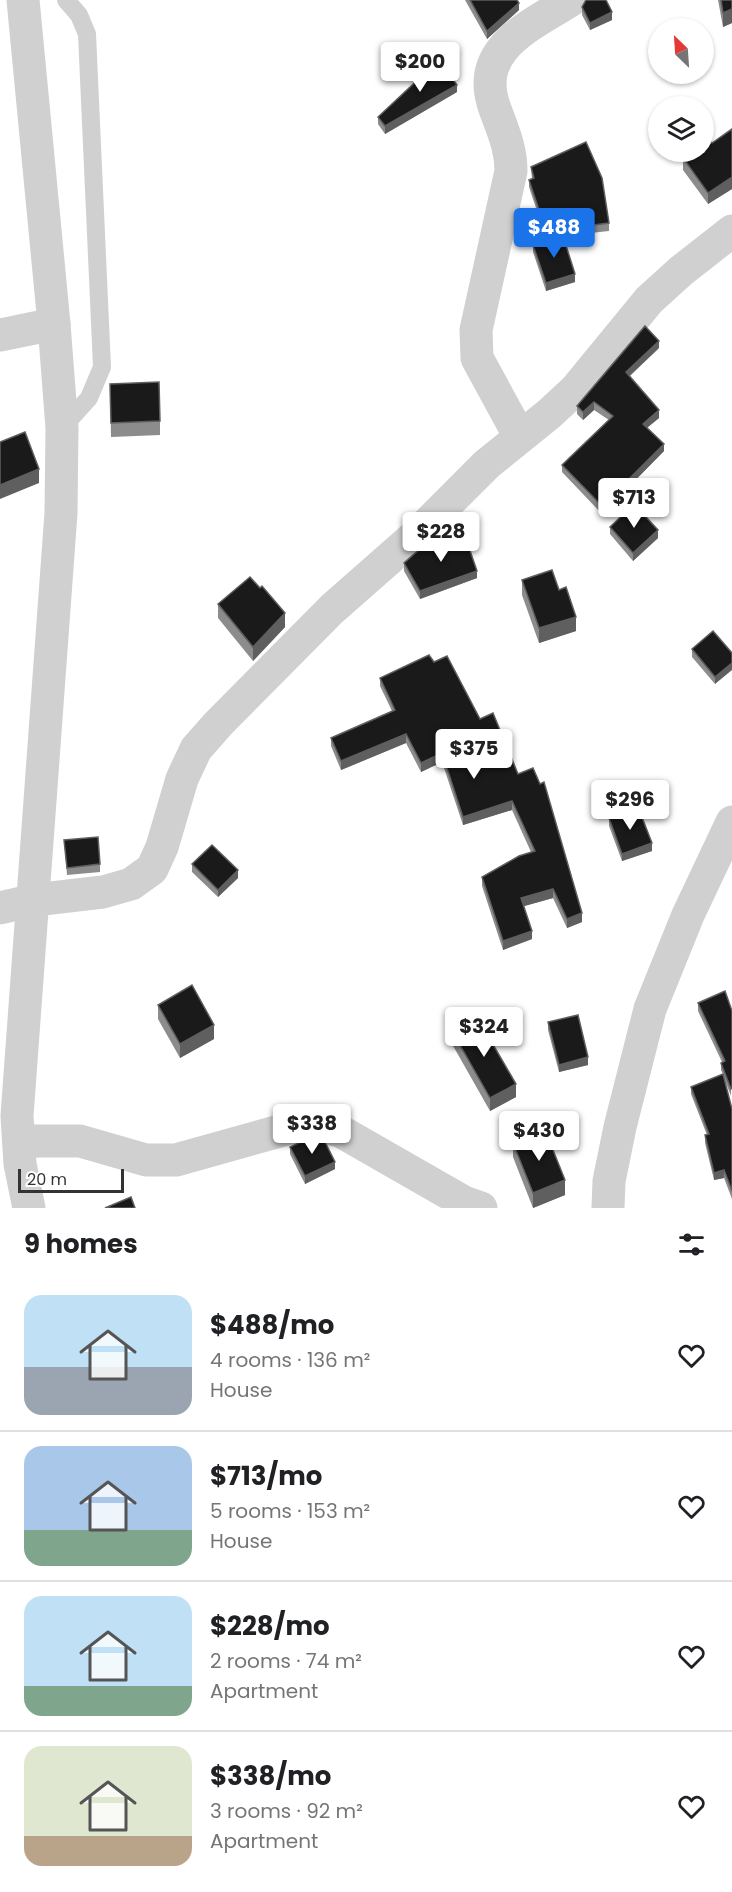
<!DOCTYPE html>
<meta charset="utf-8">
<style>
body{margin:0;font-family:Poppins,sans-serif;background:#f6f6f6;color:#202124;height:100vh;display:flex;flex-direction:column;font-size:22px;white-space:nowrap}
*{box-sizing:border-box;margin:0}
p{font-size:20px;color:#757577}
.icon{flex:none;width:33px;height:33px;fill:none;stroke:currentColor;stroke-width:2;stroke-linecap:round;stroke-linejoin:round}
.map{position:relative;height:1208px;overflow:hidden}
.sheet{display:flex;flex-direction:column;background:#fff;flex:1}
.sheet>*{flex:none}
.needle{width:39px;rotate:335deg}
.tools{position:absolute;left:648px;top:18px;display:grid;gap:12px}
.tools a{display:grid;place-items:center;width:66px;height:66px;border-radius:50%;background:#fff;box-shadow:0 2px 4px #0004;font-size:30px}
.scale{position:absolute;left:18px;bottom:15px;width:106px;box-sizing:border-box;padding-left:6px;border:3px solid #333;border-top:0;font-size:16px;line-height:21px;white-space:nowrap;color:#333;-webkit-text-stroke:4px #fff;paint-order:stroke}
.price{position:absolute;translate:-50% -51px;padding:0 14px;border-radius:6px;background:#fff;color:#222;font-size:20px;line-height:39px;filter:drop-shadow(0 2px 3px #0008)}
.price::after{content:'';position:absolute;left:50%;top:36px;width:18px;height:14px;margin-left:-9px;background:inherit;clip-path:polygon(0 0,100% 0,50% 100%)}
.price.current{background:#1a73e8;color:#fff}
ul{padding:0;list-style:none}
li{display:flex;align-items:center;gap:18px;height:150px;padding:0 24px}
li+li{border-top:2px solid #e0e0e0}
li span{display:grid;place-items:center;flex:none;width:168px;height:120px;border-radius:18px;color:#555}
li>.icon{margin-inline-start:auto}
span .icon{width:72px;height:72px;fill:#fffc;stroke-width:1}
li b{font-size:26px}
h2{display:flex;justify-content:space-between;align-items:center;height:72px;padding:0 24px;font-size:26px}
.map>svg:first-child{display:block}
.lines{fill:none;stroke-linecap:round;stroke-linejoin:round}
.service{stroke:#d0d0d0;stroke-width:18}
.minor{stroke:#d0d0d0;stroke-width:33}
.wall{fill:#8c8c8c}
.shaded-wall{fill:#5f5f5f}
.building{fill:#1a1a1a;stroke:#5f5f5f;stroke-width:1.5}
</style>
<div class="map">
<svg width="732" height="1208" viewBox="0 0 732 1208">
<rect width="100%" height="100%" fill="#fff"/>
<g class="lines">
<polyline class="service" points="62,428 89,398 102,367 87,34 79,15 66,0"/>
<g class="minor">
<polyline points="23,0 54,324 62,428 61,513 17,1116 20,1164 29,1208"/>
<polyline points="0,335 54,324"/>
<path d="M520,437l-43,-79 -1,-28 35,-159c0,-23 -8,-40 -16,-62 -22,-60 34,-82 76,-109"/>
<polyline points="0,908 34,900 103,892 131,884 152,869 162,847 182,779 196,749 218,724 332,609 415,536 487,464 549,414 576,389 649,300 681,271 732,231"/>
<polyline points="19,1141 80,1141 146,1160 176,1160 294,1127 317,1125 340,1131 464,1202 481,1208"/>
<polyline points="608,1208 609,1181 620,1127 650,1009 688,915 732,822"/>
</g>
</g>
<g class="wall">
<polygon points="465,0 517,0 519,10 487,39"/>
<polygon points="718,0 732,0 732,23 723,27"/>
<polygon points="582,7 612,20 590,30 582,15"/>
<polygon points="457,92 385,134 378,124 378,117"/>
<polygon points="732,129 732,189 708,204 683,170 683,158 712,143"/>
<polygon points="531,167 609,223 609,231 563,236 575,282 546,291 533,252 533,245 560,236 546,238 529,187 529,180 532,179"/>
<polygon points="659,348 630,376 659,418 647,428 664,451 602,514 562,472 562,465 609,420 594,410 583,420 577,414 577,406"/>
<polygon points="110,384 160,421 160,435 111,437"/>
<polygon points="610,527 658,538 633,561 610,534"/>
<polygon points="404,563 477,578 420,599 404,571"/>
<polygon points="522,580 559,590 576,631 539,643 522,595"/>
<polygon points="260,588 285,627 253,661 218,618 218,604"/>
<polygon points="692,649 732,653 715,684 692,657"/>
<polygon points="434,662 480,719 518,774 582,922 567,928 553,898 524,906 532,939 503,950 482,886 482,877 531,852 512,810 463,825 442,762 421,772 406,743 341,770 331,746 331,738 392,711 380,686 380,678"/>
<polygon points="609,818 652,851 622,861 609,826"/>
<polygon points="64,840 100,864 100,872 67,875"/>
<polygon points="192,864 238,878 218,897 192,872"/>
<polygon points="698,1003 732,1011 731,1096 724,1078 732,1109 732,1199 724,1178 714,1180 705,1143 705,1135 707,1135 691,1094 691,1087 723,1074 721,1070 721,1063 722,1062 698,1011"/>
<polygon points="158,1005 214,1039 180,1058 158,1019"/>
<polygon points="548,1022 588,1065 559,1072 548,1030"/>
<polygon points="452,1031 516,1097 490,1111 452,1044"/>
<polygon points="513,1143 565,1195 533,1208 513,1157"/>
<polygon points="290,1147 335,1169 305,1184 290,1154"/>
</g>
<g class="shaded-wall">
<polygon points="519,3 519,10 487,39 487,31"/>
<polygon points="732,9 732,23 723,27 723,13"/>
<polygon points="612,12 612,20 590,30 590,23"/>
<polygon points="457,85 457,92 385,134 385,126"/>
<polygon points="732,177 732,189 708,204 708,193"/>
<polygon points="575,274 575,282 546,291 546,283"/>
<polygon points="659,341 659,348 626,379 626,372"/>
<polygon points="594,402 594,410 583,420 583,412"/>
<polygon points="659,410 659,418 643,431 643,424"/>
<polygon points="664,444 664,451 602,514 602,506"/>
<polygon points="39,469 39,483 0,499 0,485"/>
<polygon points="658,530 658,538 633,561 633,553"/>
<polygon points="477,571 477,578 420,599 420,591"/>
<polygon points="285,613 285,627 253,661 253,647"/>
<polygon points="576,617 576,631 539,643 539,628"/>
<polygon points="732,663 732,670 715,684 715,677"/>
<polygon points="406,734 406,743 341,770 341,761"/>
<polygon points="442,753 442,762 421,772 421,763"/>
<polygon points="512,801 512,810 463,825 463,817"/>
<polygon points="652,843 652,851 622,861 622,854"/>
<polygon points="238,870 238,878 218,897 218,890"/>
<polygon points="553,889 553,898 521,907 521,898"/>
<polygon points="582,913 582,922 567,928 567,919"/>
<polygon points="532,931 532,939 503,950 503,941"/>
<polygon points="214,1025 214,1039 180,1058 180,1044"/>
<polygon points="588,1057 588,1065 559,1072 559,1065"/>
<polygon points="516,1084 516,1097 490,1111 490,1098"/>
<polygon points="335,1162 335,1169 305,1184 305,1176"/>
<polygon points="724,1170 724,1178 714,1180 714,1173"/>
<polygon points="565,1180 565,1195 533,1208 533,1193"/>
</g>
<g class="building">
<polygon points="470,0 517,0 519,3 487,31"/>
<polygon points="586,0 606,0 612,12 590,23 582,7"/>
<polygon points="721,0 732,0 732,9 723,13"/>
<polygon points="439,60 457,85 385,126 378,117"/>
<polygon points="732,129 732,177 708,193 683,158 693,152 704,152 704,144 710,140 712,143"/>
<polygon points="586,142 602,178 609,223 546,231 529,180 534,178 531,167"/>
<polygon points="563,236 575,274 546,283 533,245"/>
<polygon points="645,326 659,341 626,372 659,410 643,424 664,444 602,506 562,465 613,416 594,402 583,412 577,406"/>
<polygon points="159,382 160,421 111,423 110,384"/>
<polygon points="25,432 39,469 0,485 0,442"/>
<polygon points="634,504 658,530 633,553 610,527"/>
<polygon points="464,533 477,571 420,591 404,563 421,548"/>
<polygon points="552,570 559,590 566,587 576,617 539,628 522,580"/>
<polygon points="250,577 260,588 262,586 285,613 253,647 218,604"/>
<polygon points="713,631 732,653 732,663 715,677 692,649"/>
<polygon points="429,655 434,662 447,656 480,719 493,713 518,774 533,768 540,784 544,782 582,913 567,919 553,889 521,898 532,931 503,941 482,877 519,856 535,851 512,801 463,817 442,753 421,763 406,734 341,761 331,738 395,710 380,678"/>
<polygon points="638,807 652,843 622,854 609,818"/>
<polygon points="98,837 100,864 67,868 64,840"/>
<polygon points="212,845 238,870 218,890 192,864"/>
<polygon points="192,985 214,1025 180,1044 158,1005"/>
<polygon points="725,991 732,1011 732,1088 731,1089 721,1063 725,1061 698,1003"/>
<polygon points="578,1015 588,1057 559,1065 548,1022"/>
<polygon points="477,1017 516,1084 490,1098 452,1031"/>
<polygon points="723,1074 732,1109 732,1191 724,1170 714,1173 705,1135 709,1134 691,1087"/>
<polygon points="545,1130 565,1180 533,1193 513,1143"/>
<polygon points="311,1137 323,1138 335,1162 305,1176 290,1147"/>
<polygon points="131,1197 135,1208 105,1208"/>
</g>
</svg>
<div class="tools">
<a><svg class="needle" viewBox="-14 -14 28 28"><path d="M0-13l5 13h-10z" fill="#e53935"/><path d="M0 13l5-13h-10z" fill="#757577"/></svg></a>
<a><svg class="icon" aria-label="layers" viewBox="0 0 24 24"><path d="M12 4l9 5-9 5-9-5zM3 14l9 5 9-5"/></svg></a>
</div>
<div class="scale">20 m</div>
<b class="price" style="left:420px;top:93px">$200</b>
<b class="price current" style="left:554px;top:259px">$488</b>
<b class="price" style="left:634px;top:529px">$713</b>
<b class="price" style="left:441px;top:563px">$228</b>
<b class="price" style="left:474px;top:780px">$375</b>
<b class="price" style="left:630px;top:831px">$296</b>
<b class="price" style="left:484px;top:1058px">$324</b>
<b class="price" style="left:312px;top:1155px">$338</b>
<b class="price" style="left:539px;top:1162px">$430</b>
</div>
<section class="sheet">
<h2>9 homes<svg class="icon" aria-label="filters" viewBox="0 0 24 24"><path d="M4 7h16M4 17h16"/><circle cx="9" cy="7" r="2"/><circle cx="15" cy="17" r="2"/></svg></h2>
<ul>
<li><span style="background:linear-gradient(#bfe0f5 60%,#9aa5b1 0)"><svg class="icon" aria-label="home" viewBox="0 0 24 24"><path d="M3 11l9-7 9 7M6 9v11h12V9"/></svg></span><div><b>$488/mo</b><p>4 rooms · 136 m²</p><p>House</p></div><svg class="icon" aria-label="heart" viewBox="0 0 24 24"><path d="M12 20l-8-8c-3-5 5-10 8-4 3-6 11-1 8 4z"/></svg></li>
<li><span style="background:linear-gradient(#a9c7e8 70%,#7fa58c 0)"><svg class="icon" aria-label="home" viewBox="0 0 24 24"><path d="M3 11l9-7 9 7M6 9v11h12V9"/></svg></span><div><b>$713/mo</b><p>5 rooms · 153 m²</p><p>House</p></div><svg class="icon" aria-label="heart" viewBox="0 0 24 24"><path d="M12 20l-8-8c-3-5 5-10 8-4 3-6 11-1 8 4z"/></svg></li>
<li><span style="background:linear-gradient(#bfe0f5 75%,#7fa58c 0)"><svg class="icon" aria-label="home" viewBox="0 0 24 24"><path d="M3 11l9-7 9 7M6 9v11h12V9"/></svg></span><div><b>$228/mo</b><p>2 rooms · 74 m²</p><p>Apartment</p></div><svg class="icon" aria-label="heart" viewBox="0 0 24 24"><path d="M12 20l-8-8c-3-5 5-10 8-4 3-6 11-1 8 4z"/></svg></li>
<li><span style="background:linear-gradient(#dfe7d0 75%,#b9a48a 0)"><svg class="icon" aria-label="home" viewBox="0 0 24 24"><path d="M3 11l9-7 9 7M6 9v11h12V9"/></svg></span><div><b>$338/mo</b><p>3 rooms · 92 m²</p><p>Apartment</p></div><svg class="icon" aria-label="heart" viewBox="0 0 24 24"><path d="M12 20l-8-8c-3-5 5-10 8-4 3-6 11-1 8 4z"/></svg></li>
</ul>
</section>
